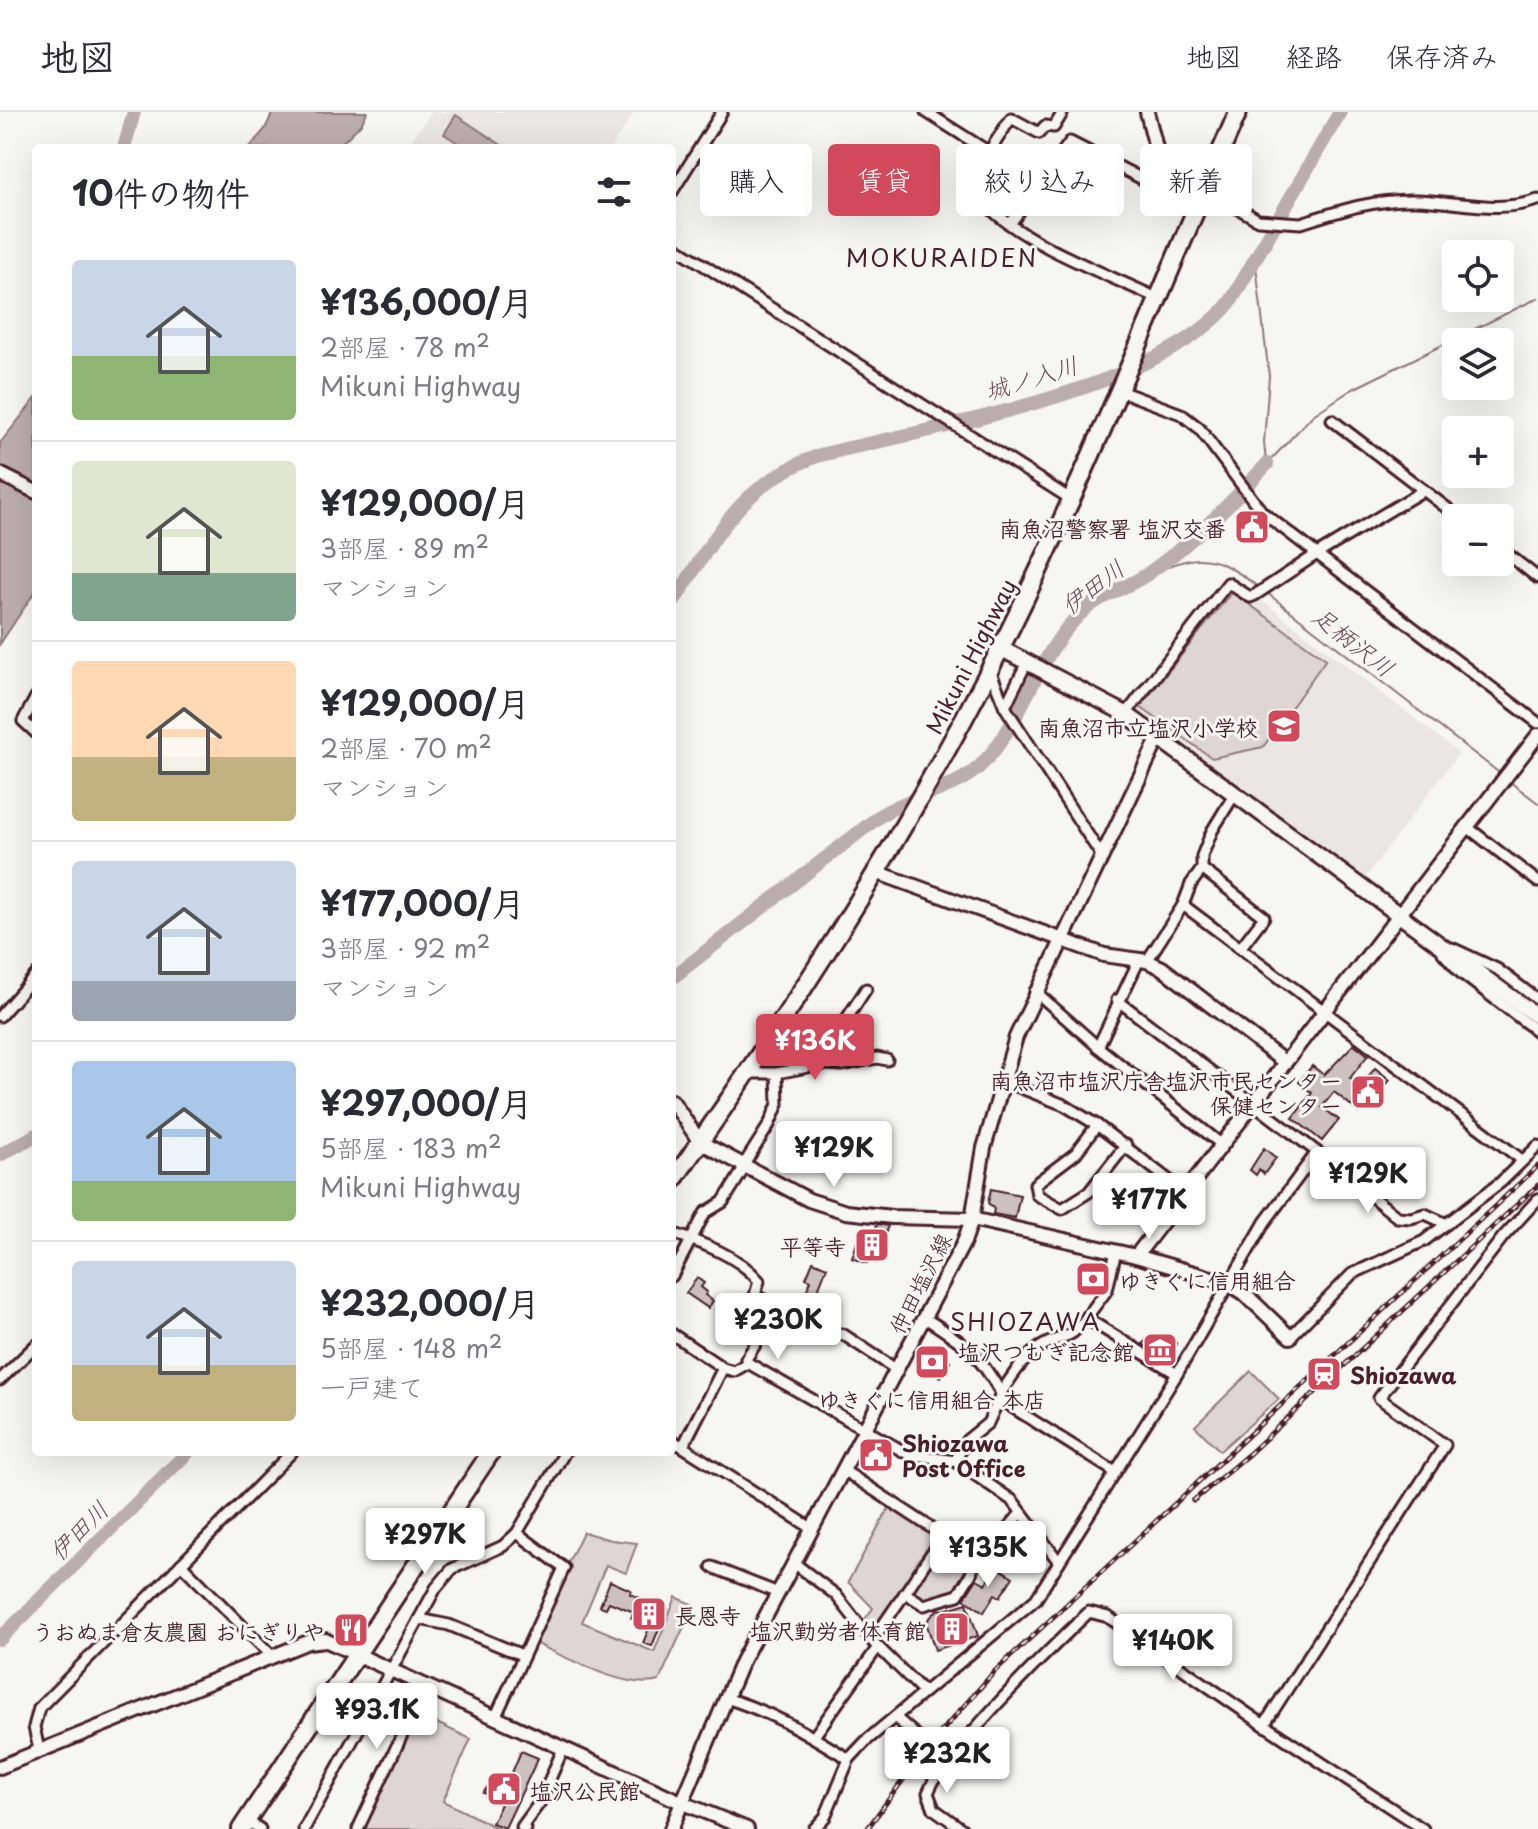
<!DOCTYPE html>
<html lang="ja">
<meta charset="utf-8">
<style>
body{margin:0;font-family:"Playpen Sans","Klee One",sans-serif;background:#f2f2f3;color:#2b2b33;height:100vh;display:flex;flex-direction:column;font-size:30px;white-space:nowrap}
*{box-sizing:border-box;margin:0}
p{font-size:26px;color:#7c7c81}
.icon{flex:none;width:44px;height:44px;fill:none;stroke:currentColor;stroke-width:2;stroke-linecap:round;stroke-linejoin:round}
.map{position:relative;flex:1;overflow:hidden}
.sheet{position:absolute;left:32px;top:32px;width:644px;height:1312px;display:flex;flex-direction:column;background:#fff;border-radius:8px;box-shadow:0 8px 32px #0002}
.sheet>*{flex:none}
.banner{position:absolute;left:700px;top:32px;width:718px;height:72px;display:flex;gap:16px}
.tools{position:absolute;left:1442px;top:128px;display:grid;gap:16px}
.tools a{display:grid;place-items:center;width:72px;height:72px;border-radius:8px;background:#fff;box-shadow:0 8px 32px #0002;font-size:40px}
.price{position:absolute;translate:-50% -68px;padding:0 18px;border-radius:8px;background:#fff;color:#222;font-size:26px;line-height:52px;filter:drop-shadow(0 2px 4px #0008)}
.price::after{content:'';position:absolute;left:50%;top:48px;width:24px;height:18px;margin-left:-12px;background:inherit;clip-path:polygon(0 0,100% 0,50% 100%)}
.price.selected{background:#d1495b;color:#fff}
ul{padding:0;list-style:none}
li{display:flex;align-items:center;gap:24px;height:200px;padding:0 40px}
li+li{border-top:2px solid #e1e1e2}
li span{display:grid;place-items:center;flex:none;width:224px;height:160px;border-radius:8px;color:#555}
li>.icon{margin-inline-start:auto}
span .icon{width:96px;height:96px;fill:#fffc;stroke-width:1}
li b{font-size:34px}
h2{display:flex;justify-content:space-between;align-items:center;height:96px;padding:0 40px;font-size:34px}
.chip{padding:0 28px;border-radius:8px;background:#fff;box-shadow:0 8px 32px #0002;font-size:28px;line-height:72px}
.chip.selected{background:#d1495b;color:#fff}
header{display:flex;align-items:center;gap:48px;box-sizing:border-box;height:112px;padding:0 40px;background:#fff;border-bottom:2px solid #e1e1e2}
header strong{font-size:38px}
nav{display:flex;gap:44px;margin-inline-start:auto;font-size:28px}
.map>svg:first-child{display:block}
.built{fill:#e9e6e3}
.green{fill:#ddd6d5;stroke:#947a80;stroke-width:2}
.water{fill:#bbadae;stroke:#8e747a;stroke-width:2}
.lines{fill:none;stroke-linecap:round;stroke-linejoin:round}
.stream{stroke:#8e747a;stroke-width:2}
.river{stroke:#bbadae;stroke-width:14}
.building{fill:#ccc1c0;stroke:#4a1f2b;stroke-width:2}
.street-tunnel{stroke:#d4cbca;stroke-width:9;stroke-dasharray:9 4.5;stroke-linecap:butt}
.street-casing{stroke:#4a1f2b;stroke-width:15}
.secondary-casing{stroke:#4a1f2b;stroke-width:18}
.primary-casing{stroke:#4a1f2b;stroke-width:20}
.highway-casing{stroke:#4a1f2b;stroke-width:22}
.street{stroke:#f6f6f2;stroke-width:9}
.secondary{stroke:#f6f6f2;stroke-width:12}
.primary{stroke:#f6f6f2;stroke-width:14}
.highway{stroke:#f6f6f2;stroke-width:16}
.rail-casing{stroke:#4a1f2b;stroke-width:5}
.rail{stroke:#f6f6f2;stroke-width:2;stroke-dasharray:6;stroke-linecap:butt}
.labels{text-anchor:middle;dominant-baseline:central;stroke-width:6;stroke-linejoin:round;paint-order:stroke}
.poi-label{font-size:22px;font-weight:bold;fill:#4a1f2b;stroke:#f6f6f2;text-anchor:end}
.street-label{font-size:22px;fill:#4a1f2b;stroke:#f6f6f2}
.neighbourhood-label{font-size:24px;letter-spacing:2px;fill:#4a1f2b;stroke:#f6f6f2}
.water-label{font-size:24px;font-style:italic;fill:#6c4a52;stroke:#f6f6f2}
</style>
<header>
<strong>地図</strong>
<nav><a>地図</a><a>経路</a><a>保存済み</a></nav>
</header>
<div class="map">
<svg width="1538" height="1717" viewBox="0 0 1538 1717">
<rect width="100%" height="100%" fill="#f6f6f2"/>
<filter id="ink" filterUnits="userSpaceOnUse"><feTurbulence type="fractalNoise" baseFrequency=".0125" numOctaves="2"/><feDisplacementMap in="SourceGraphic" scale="16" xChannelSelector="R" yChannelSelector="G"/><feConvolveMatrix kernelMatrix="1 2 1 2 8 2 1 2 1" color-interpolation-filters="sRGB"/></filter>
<g filter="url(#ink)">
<g class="built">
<polygon points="432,0 634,0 611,36 406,36"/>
<polygon points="1228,471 1255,483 1459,641 1359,774 1126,602"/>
</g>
<g class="green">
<polygon points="1232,480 1326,547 1263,635 1212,646 1140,595"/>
<polygon points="1251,1259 1279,1287 1220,1339 1195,1314"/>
<polygon points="892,1390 976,1445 958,1483 924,1493 905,1481 872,1529 860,1514 873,1496 848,1470"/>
<path d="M583,1420l28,8 26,3 -11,30 -20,-8 -24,57 72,30 22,-55 18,8 -35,76c-34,10 -97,-26 -129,-40z"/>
<polygon points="413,1600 471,1627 443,1689 499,1717 358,1717"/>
</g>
<g class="water">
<polygon points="273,0 367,0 362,11 337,36 249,36 265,17"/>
<polygon points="456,3 506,36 466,36 444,22"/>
<polygon points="36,286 36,478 0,532 0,331"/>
</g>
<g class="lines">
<g class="stream">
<polyline points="1255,145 1269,264 1264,331 1266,350"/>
<polyline points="1267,352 1313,303 1351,278 1538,186"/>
<path d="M1135,470c56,-27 71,-36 123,5"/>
<polyline points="1267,481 1502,663"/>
<polyline points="1510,670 1538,691"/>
</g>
<g class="river">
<polyline points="124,36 134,0"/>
<path d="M672,492c46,-69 66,-119 148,-149 110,-27 342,-65 411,-154l109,-189"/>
<path d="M672,866l209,-163c31,-20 77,-25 102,-52 42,-43 56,-117 105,-156 17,-13 40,-20 58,-32 46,-32 83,-70 121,-111"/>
<polyline points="0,1043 36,1023"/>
<polyline points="0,1527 188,1340"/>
</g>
</g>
<g class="building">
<polygon points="1354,932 1368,943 1350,966 1361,974 1375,956 1390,968 1366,999 1361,995 1358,999 1334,980 1322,995 1339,1008 1322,1029 1293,1006 1312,981 1299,970 1312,954 1324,963"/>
<polygon points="1264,1036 1276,1046 1264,1062 1259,1058 1256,1063 1250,1058"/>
<polygon points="991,1077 1020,1083 1015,1106 993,1102 994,1097 988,1091"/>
<polygon points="877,1112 888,1114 879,1138 872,1135 867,1151 852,1146 857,1131 863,1134 869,1118 875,1120"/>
<polygon points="813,1149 827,1155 814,1188 805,1184 811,1168 806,1166"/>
<polygon points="697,1166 704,1171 701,1175 707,1180 705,1183 713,1189 708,1196 686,1181"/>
<polygon points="1165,1225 1176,1231 1173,1246 1170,1244 1168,1248 1143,1232 1146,1228 1159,1236"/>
<polygon points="923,1235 950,1249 941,1265 915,1250"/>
<polygon points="997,1455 1013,1465 1000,1485 995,1482 984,1500 964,1487 977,1467 986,1472"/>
<polygon points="610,1469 631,1478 630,1482 667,1497 652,1534 643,1531 650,1514 631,1506 634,1500 609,1490 606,1496 600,1494"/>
<polygon points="967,1491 978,1524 935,1538 926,1510 938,1497 944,1498"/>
<polygon points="521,1639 538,1646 505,1716 492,1711 501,1692 486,1686 487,1682 483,1681 494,1667 507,1673"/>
</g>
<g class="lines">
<polyline class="street-tunnel" points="920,1627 937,1640"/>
<defs>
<g id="street">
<path d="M926,0l63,40 6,12 -5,44c37,37 119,67 167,90"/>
<polyline points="989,40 1011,6 1039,21 1045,14 1054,15 1063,0"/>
<polyline points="672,80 722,0"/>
<path d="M1201,85l33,9 24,14 43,3c38,-12 73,-24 114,-23 43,1 81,14 123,0"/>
<polyline points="1010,112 1070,30 1160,76 1171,78"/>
<polyline points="672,133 1072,388"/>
<polyline points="1120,279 1181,302 1199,316 1262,400 1538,611"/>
<polyline points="1332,308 1460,406"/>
<polyline points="1500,436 1538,466"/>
<polyline points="990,558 1005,595 1101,743"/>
<polyline points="36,585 23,609 36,621"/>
<polyline points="1005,595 1027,550"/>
<polyline points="1126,602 1228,471 1250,485 1255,483 1317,442 1424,378"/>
<polyline points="1466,714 1538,770"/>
<polyline points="1202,757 1264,805 1241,835"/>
<polyline points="1183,793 1522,1048"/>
<polyline points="1452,836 1497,857 1538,888"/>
<polyline points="1443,841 1461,861 1538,920"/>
<polyline points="1147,849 1183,793 1191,772 1202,757 1202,744 1212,719 1234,683"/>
<polyline points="1035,879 1098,935 1221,1032"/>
<polyline points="1117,888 1317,1040 1397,1105 1411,1106 1425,1102 1447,1112"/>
<polyline points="0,904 36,863"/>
<polyline points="1098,935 1139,848"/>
<polyline points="816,954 866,877"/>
<polyline points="745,961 777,961 823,952 843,953 877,946 887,948"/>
<polyline points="1001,968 1064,993 1097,1013 1183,1079"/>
<polyline points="1097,1013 1076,1041 1035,1072 1037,1083 1062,1097 1089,1080 1126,1033"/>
<polyline points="743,1054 769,1013 778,992 777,961"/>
<path d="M672,1121c30,10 67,23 87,48l-4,14 57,31 32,9 53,35"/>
<polyline points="672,1164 705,1101 723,1090 745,1055"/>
<path d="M925,1206c39,25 52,33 76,75l-2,6 116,73"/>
<polyline points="1086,1206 1107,1178 1116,1139"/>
<polyline points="672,1222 723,1256 734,1259 748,1251 908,1342 955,1349 1013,1389 1059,1450"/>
<polyline points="1290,1225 1352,1162 1424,1129 1501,1070 1538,1034"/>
<polyline points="748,1251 746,1247 778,1197"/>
<polyline points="0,1268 36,1233"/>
<path d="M1001,1281c11,-17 24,-38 43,-48 23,-13 23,-2 42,-27l91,56"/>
<polyline points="672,1328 813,1417"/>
<polyline points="683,1334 723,1256"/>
<polyline points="955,1349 967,1328 988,1311 999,1287"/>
<polyline points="843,1358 976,1445 985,1444 1021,1401"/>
<polyline points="794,1451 836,1483 872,1529 924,1580"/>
<polyline points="181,1452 272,1544"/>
<polyline points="712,1455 778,1481"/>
<polyline points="905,1481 943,1424"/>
<polyline points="419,1507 449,1513 522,1543"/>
<polyline points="872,1529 905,1481 924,1493 958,1483 971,1462 976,1445"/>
<path d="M726,1586c50,16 79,34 123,61"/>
<polyline points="895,1605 920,1627"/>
<polyline points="495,1606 564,1456 517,1421"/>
<polyline points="1264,1613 1445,1333 1379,1286 1503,1125 1538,1087"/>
<polyline points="815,1623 878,1535"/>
<polyline points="39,1638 34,1615 39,1596 292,1340"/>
<polyline points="247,1709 260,1717"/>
<polyline points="304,1717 436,1476 452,1457 503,1434 517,1421 565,1340"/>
<polyline points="358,1717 425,1574"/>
<polyline points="525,1717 522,1715 540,1690 563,1637"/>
<polyline points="814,1717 825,1705 849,1647 867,1628 1036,1487 1177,1262 1265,1110 1317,1040"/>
<path d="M962,1717l-28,-20 -6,-16c11,-27 29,-44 48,-65 35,-41 73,-78 113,-116l19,5 156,108 159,104"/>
</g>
<g id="secondary">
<polyline points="1147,0 1164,68 1171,78 1201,85"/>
<polyline points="0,362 36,380"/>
<polyline points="876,760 1104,843 1147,849 1162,856 1283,949"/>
<polyline points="672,989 700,1030 809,1088 846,1100 892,1105 972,1107 1136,1144 1228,1171 1244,1181 1290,1225"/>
<polyline points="1136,1144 1538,623"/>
<polyline points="0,1655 308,1530 325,1528 683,1691 747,1717"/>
<polyline points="671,1717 742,1549 964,1130 972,1107 984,1036 1016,925 1158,627"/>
</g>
<polyline id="primary" points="1000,536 1126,602 1538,905"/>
<g id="highway">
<path d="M672,1070c115,-164 226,-334 318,-513 93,-181 166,-370 248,-557"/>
<polyline points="241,1717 491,1340"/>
</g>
</defs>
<use href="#street" class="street-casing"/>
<use href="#secondary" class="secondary-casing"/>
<use href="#primary" class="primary-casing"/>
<use href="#highway" class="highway-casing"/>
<use href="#street" class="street"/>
<use href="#secondary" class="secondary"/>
<use href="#primary" class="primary"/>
<use href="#highway" class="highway"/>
<defs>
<g id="rail">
<polyline points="1193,1389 1250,1341 1538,1073"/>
<polyline points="867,1717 925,1638 995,1559 1538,1054"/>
</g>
</defs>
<use href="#rail" class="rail-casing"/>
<use href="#rail" class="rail"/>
</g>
</g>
<defs>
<symbol id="civic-square" viewBox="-11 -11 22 22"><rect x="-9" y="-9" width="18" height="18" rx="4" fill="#d1495b" stroke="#f6f6f2"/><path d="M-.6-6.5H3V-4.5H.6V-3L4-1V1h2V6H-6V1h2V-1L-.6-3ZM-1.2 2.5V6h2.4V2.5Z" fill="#fff"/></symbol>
<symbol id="school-square" viewBox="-11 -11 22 22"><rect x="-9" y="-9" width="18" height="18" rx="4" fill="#d1495b" stroke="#f6f6f2"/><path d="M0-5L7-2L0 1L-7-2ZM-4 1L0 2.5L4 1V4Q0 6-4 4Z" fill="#fff"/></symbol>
<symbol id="building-square" viewBox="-11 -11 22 22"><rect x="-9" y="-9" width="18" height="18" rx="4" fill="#d1495b" stroke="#f6f6f2"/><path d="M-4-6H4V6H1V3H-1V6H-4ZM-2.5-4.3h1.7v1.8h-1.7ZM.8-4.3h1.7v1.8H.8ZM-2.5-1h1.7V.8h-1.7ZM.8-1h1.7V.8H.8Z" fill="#fff"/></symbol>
<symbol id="bank-square" viewBox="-11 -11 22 22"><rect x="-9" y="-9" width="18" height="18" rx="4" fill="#d1495b" stroke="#f6f6f2"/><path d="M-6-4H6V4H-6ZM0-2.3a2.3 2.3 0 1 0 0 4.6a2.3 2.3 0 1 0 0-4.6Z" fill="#fff"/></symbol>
<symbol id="museum-square" viewBox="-11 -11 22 22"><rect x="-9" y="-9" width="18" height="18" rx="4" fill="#d1495b" stroke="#f6f6f2"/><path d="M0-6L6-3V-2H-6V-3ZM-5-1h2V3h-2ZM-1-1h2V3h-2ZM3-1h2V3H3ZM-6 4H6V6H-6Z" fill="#fff"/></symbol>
<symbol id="station-square" viewBox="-11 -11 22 22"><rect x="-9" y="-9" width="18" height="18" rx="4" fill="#d1495b" stroke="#f6f6f2"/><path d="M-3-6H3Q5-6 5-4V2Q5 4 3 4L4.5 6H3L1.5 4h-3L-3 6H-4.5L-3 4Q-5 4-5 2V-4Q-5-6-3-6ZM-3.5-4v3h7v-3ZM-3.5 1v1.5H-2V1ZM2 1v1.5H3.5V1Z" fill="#fff"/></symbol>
<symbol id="restaurant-square" viewBox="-11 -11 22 22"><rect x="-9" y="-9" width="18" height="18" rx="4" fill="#d1495b" stroke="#f6f6f2"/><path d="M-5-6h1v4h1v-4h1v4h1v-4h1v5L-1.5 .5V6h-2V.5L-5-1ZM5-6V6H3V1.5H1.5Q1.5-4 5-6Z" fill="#fff"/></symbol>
</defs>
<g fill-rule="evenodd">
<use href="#civic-square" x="1232" y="395" width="40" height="40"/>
<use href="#school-square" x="1264" y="594" width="40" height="40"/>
<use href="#civic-square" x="1348" y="960" width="40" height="40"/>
<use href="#building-square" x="852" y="1113" width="40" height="40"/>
<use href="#bank-square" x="1073" y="1147" width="40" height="40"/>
<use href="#museum-square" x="1140" y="1218" width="40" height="40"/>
<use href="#bank-square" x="912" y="1230" width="40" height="40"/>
<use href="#station-square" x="1304" y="1242" width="40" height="40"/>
<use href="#civic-square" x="856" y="1323" width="40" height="40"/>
<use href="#building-square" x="629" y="1482" width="40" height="40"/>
<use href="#building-square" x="932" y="1497" width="40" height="40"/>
<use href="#restaurant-square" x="331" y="1498" width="40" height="40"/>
<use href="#civic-square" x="484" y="1657" width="40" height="40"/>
</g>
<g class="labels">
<g class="poi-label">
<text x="1226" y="415">南魚沼警察署 塩沢交番</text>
<text x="1258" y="614">南魚沼市立塩沢小学校</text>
<text x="1342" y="967">南魚沼市塩沢庁舎塩沢市民センター<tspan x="1342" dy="25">保健センター</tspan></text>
<text x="846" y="1133">平等寺</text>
<text x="1119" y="1167" text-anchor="start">ゆきぐに信用組合</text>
<text x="1134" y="1238">塩沢つむぎ記念館</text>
<text x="1350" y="1262" text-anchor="start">Shiozawa</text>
<text x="932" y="1286" text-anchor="middle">ゆきぐに信用組合 本店</text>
<text x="902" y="1330" text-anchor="start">Shiozawa<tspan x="902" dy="25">Post Office</tspan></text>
<text x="675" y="1502" text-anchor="start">長恩寺</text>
<text x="926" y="1517">塩沢勤労者体育館</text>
<text x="325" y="1518">うおぬま倉友農園 おにぎりや</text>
<text x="530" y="1677" text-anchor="start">塩沢公民館</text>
</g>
<g class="street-label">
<text transform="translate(970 544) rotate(-63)">Mikuni Highway</text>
<text transform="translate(919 1171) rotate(-63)">仲田塩沢線</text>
</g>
<g class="neighbourhood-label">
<text x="942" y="145">MOKURAIDEN</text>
<text x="1026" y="1209">SHIOZAWA</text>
</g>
<g class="water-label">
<text transform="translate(1031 265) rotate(-17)">城ノ入川</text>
<text transform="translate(1092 474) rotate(-37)">伊田川</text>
<text transform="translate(1354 529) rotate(38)">足柄沢川</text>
<text transform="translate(78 1418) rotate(-45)">伊田川</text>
</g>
</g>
</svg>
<div class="tools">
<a><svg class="icon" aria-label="locate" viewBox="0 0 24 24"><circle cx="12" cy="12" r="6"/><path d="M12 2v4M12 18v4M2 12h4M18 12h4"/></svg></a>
<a><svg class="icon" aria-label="layers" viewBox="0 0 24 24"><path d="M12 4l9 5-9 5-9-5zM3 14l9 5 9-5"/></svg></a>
<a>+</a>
<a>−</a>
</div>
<b class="price selected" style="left:815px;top:970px">¥136K</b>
<b class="price" style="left:834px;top:1077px">¥129K</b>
<b class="price" style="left:1368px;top:1103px">¥129K</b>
<b class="price" style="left:1149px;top:1129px">¥177K</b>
<b class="price" style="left:778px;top:1249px">¥230K</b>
<b class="price" style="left:425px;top:1464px">¥297K</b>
<b class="price" style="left:988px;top:1477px">¥135K</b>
<b class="price" style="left:1173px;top:1570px">¥140K</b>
<b class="price" style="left:377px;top:1639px">¥93.1K</b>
<b class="price" style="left:947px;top:1683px">¥232K</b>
<div class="banner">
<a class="chip">購入</a>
<a class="chip selected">賃貸</a>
<a class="chip">絞り込み</a>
<a class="chip">新着</a>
</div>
<section class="sheet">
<h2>10件の物件<svg class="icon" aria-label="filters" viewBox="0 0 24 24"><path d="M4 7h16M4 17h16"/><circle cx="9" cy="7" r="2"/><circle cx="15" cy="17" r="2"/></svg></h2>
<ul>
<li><span style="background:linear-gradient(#c9d6e8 60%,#8fb573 0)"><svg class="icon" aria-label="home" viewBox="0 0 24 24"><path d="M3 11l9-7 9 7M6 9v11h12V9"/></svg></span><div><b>¥136,000/月</b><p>2部屋 · 78 m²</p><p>Mikuni Highway</p></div></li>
<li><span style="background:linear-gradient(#dfe7d0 70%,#7fa58c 0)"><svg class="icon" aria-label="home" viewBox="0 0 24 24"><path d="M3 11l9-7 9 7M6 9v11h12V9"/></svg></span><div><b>¥129,000/月</b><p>3部屋 · 89 m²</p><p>マンション</p></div></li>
<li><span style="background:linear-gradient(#ffd9b3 60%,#c2b280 0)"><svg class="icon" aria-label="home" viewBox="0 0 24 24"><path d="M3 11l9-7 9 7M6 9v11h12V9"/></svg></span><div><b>¥129,000/月</b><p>2部屋 · 70 m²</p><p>マンション</p></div></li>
<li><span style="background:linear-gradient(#c9d6e8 75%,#9aa5b1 0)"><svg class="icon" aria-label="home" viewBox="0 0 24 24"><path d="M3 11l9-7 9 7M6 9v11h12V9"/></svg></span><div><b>¥177,000/月</b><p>3部屋 · 92 m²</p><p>マンション</p></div></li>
<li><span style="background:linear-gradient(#a9c7e8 75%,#8fb573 0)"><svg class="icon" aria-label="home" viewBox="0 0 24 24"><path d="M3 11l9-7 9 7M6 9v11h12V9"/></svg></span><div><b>¥297,000/月</b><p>5部屋 · 183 m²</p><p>Mikuni Highway</p></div></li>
<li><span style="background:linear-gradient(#c9d6e8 65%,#c2b280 0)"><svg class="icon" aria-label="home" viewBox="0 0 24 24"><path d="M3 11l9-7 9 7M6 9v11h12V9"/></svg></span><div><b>¥232,000/月</b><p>5部屋 · 148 m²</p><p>一戸建て</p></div></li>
</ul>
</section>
</div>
